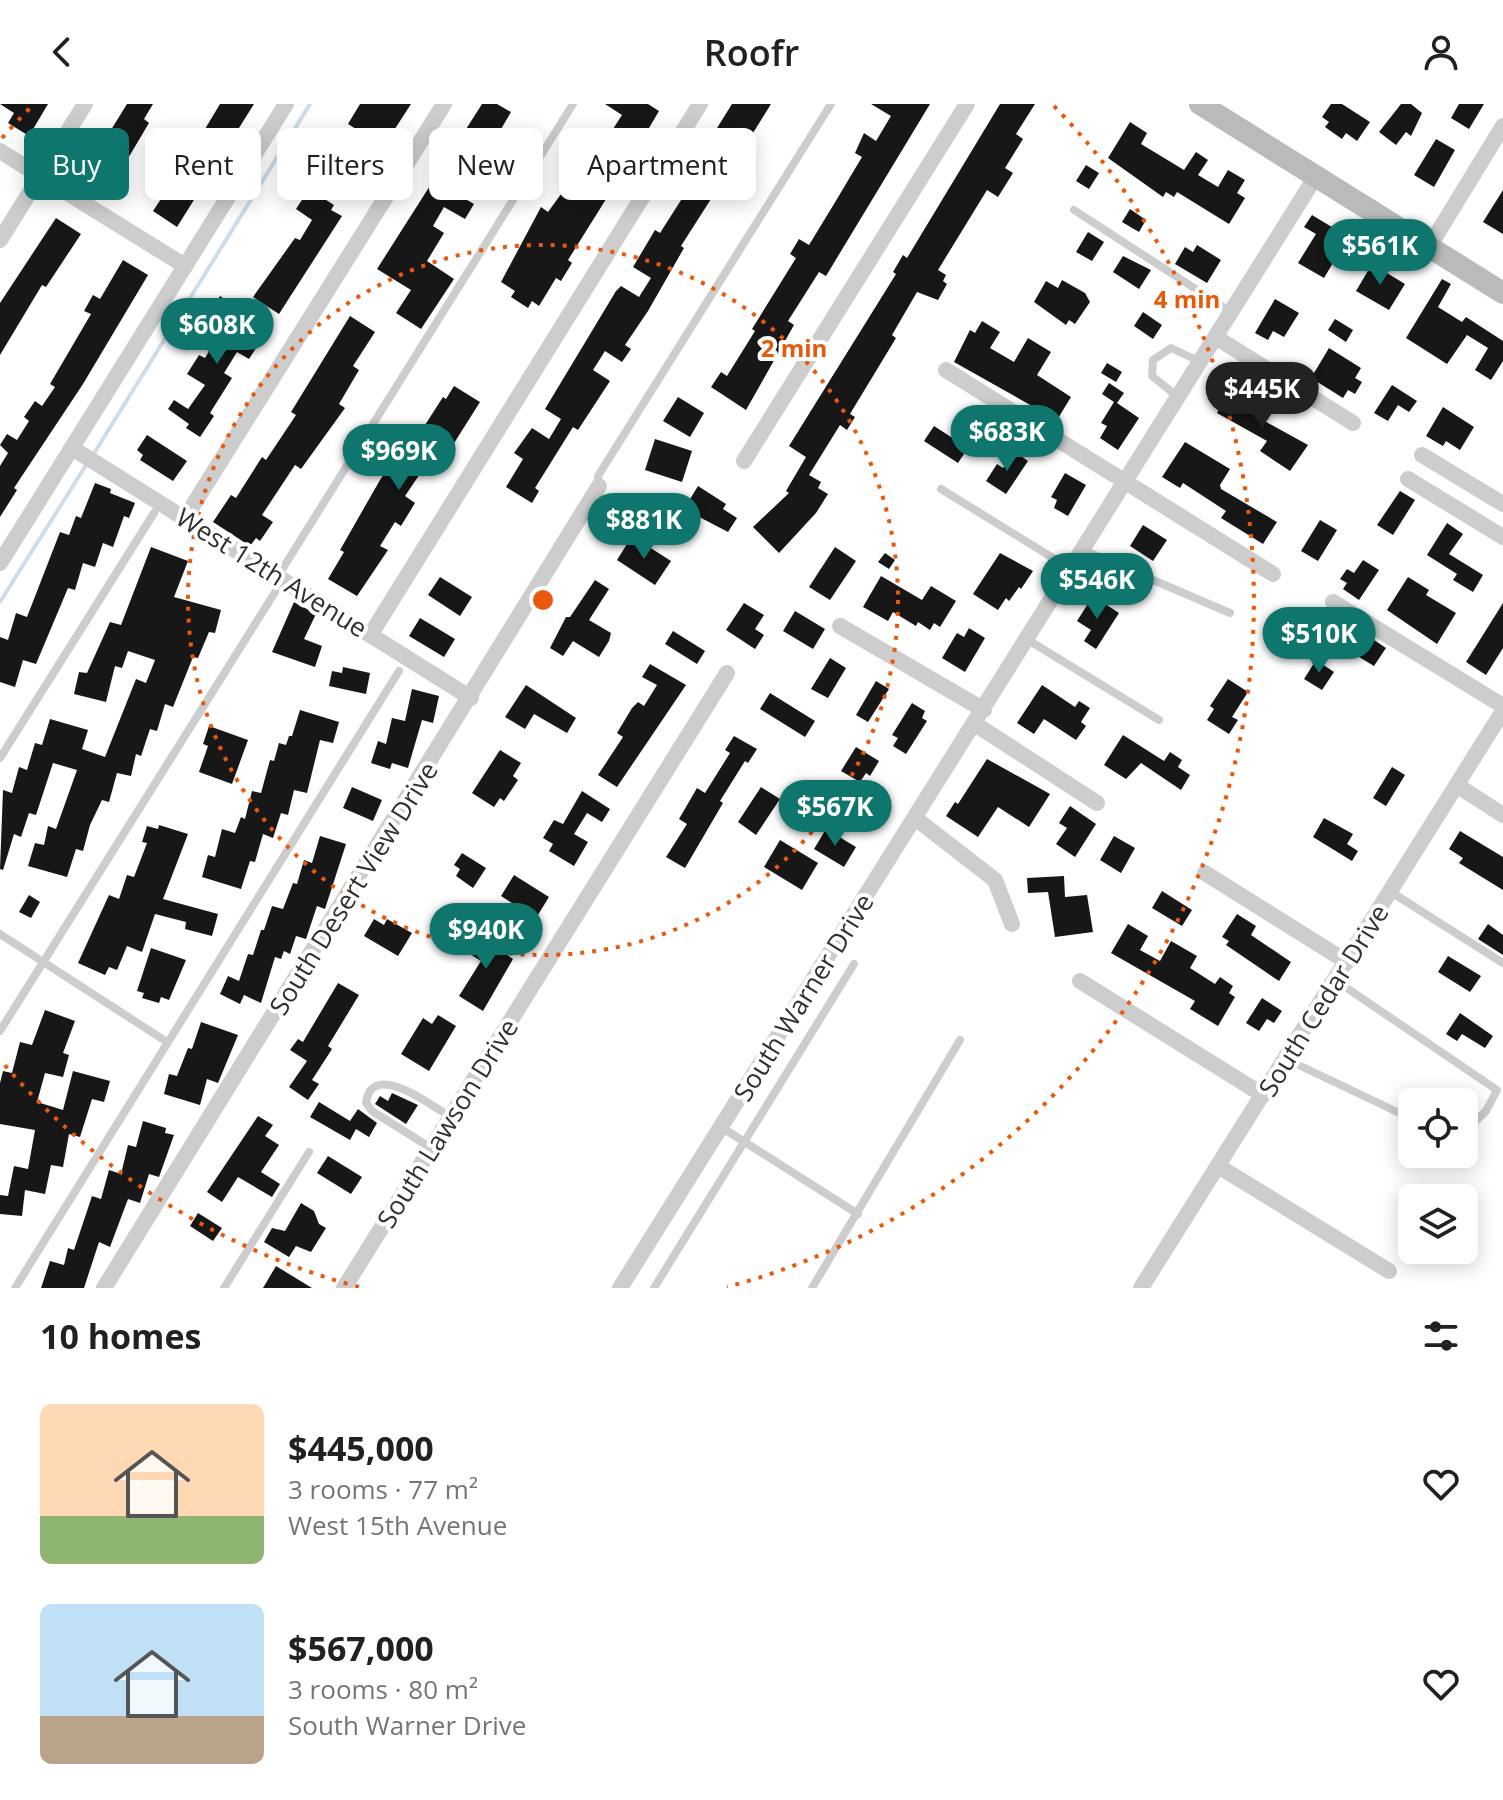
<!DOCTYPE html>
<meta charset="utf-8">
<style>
body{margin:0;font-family:"Open Sans",sans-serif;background:#f2f2f2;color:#202124;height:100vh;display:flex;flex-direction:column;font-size:30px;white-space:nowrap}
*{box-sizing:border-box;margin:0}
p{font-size:26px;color:#757577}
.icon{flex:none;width:44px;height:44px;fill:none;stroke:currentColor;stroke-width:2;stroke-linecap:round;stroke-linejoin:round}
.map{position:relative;height:1184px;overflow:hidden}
.panel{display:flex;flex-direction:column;background:#fff;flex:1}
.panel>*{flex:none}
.banner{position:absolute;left:24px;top:24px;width:800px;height:72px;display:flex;gap:16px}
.tools{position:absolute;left:1398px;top:984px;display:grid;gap:16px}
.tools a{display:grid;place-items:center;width:80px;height:80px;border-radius:12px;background:#fff;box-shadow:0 4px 20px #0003;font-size:40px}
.price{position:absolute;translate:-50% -68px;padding:0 18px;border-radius:28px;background:#0f766e;color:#fff;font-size:26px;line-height:52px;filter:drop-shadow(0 2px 4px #0008)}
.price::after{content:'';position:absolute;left:50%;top:48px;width:24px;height:18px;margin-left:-12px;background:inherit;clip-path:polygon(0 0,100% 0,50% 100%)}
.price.active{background:#222;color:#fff}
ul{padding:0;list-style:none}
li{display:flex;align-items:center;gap:24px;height:200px;padding:0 40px}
li span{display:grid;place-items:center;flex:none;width:224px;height:160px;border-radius:12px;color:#555}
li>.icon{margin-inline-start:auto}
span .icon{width:96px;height:96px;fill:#fffc;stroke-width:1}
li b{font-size:34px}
h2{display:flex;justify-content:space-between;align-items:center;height:96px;padding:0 40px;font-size:34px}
.tag{padding:0 28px;border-radius:12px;background:#fff;box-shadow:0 4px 20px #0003;font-size:28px;line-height:72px}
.tag.active{background:#0f766e;color:#fff}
header{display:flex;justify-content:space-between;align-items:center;height:104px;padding:0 40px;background:#fff;font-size:36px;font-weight:600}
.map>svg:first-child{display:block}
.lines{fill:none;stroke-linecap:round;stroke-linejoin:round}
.stream{stroke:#cedde9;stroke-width:4}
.building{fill:#171717}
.lane{stroke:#cdcdcd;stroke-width:8}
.street{stroke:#cdcdcd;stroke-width:16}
.secondary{stroke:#bababa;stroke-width:22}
.ring{fill:none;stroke:#e8590c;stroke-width:4;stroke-dasharray:4 8}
.labels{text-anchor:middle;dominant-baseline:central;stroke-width:8;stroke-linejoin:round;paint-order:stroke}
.street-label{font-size:26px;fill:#303030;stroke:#fff}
.centre{fill:#e8590c;stroke:#fff;stroke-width:4}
.ring-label{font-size:24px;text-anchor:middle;font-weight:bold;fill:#e8590c;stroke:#fff;stroke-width:8;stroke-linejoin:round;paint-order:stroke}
</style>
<header><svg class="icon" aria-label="back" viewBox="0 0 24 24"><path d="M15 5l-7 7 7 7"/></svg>Roofr<svg class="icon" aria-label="person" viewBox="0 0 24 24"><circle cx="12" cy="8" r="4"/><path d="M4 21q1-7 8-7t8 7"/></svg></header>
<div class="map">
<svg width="1503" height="1184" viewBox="0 0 1503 1184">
<rect width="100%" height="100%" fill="#fff"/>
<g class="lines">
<g class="stream">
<polyline points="93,351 310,0"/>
<polyline points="0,498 88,358"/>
</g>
</g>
<g class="building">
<polygon points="0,0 48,0 29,32 8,19 14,9"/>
<polygon points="127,0 153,0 144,15 149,19 111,83 85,68"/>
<polygon points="220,0 254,0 177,123 153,107 184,60 176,55 186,40 197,47 209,28 205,25"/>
<polygon points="360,0 411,0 373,59 379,62 370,76 337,56 356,25 348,20"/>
<polygon points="482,0 497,0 511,8 487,49 503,59 498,66 516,77 506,93 470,68 457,90 474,100 465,115 444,103 433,122 444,129 427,157 454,175 421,225 396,209 411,186 377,165"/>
<polygon points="605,0 648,0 659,7 626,63 610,53 613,49 602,42 622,11"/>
<polygon points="732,0 771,0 735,58 740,61 731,75 727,72 724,76 694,61"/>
<polygon points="871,0 930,0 826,172 819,168 788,217 794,221 746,306 711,283 721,268 727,272 755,227 752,225 796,154 790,150 799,135 809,141 834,100 862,53 855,49 864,29 876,37 891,12"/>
<polygon points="1000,0 1035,0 1016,30 1023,35 1005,64 1013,69 998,93 987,86 938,166 946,171 943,177 947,180 938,196 917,188 892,231 896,234 850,310 855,313 847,326 840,321 809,371 821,378 818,384 828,390 816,409 779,449 753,423 789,389 786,387 806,353 789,342 896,170 893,168 903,151 907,154"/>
<polygon points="1331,0 1342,0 1370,18 1357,37 1346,29 1342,35 1325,23 1329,18 1322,13"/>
<polygon points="1401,0 1411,0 1422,9 1411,32 1406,28 1396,41 1379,28"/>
<polygon points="1459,0 1484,0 1469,25 1451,14"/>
<polygon points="1130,18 1147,29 1141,40 1184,66 1196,48 1208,56 1198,71 1218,83 1228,66 1245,76 1237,89 1245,94 1229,120 1177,88 1174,93 1166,88 1163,93 1108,54"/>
<polygon points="1436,35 1455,46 1434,83 1414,71"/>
<polygon points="1086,61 1099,69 1089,85 1076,77"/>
<polygon points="580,64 590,70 594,64 605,71 602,77 613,84 568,156 572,159 561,177 556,174 539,202 532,197 528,204 511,193 515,187 501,178 541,103 548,108"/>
<polygon points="690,82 711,95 681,142 684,144 648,207 625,241 631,245 622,258 605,247 593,266 610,277 578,326 573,323 535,384 539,387 532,399 506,383 523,355 514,349 532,324 549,335 561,315 545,305 616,187 621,182 639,193 651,174 633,163 655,126 660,129"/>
<polygon points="309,85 334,101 331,106 342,112 279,210 253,193 295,134 300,136 312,116 296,105"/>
<polygon points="1503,86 1503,130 1483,118"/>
<polygon points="1130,105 1146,116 1139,128 1122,118"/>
<polygon points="1312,111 1345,131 1340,140 1343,142 1324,174 1298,159 1316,130 1304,123"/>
<polygon points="56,114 81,130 46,183 42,181 0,251 0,199"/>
<polygon points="1088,128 1104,138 1092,157 1076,148"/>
<polygon points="1197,141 1221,156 1207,179 1175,160 1185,143 1193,148"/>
<polygon points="1123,152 1151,166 1139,185 1113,168"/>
<polygon points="123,156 148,171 83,280 14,384 17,386 0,413 0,362 8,349 0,341 7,330 17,336 29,317 24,313 35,297 42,302 55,283 50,280 91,210 84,207 93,191 100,195"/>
<polygon points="1372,160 1405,180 1389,206 1356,187"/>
<polygon points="1442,175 1451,180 1438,203 1462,218 1466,213 1503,237 1503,257 1491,276 1475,266 1488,244 1467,231 1447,260 1406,234"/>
<polygon points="1062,176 1085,189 1090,198 1075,220 1069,216 1066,221 1034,198 1046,177 1058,184"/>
<polygon points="220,192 232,200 228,208 264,232 249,255 237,248 224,269 232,274 210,309 214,312 200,333 186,324 189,320 168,305 174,296 188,305 205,281 187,270 199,251 205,254 217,234 209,229 221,211 212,205"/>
<polygon points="1275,195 1299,209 1284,233 1273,227 1268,236 1255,229"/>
<polygon points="1143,208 1162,221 1153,235 1134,222"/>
<polygon points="350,212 375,228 353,262 359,266 339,300 345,304 301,365 295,361 262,411 273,418 260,437 256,434 250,442 213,418 231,391 236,394 262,353 266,356 296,311 291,308"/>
<polygon points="1335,215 1353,226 1346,238 1328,226"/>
<polygon points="982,217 1000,228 990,244 1014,258 1028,234 1051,248 1037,271 1071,293 1057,316 954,258 970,226 975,229"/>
<polygon points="1329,244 1361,264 1355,274 1362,278 1355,290 1348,286 1343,294 1311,274"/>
<polygon points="1107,259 1122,268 1116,278 1101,269"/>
<polygon points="1109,279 1124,289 1117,299 1139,314 1118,346 1100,334 1107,322 1101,319 1114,298 1102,290"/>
<polygon points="1392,281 1417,297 1409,308 1398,301 1388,317 1374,309"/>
<polygon points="454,282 480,298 444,355 434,349 405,392 415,399 401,422 395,418 380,442 388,446 357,492 328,475 344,448 340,446 380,376 401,346 407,349 443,293 446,295"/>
<polygon points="1230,285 1264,304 1259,314 1308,341 1290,367 1260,347 1267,337 1217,309"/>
<polygon points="678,293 704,309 690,333 663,317"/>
<polygon points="1443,303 1474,323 1460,346 1446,337 1443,342 1426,332"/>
<polygon points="934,322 968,344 958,359 924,337"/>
<polygon points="147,331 187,357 173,377 140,356 143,351 137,346"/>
<polygon points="655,335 692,347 682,378 645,366"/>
<polygon points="1185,338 1230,365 1220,381 1221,385 1277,418 1263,440 1221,414 1226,407 1183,379 1180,384 1162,373"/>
<polygon points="1014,347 1028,357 1006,390 986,377 997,360 1003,364"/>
<polygon points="1065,369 1086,381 1068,412 1054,404 1057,396 1051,393"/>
<polygon points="95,379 111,385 110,389 135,399 129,414 124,412 113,443 103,439 95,463 83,459 75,486 68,484 36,560 23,556 15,583 0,578 0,533 8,536 16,509 27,513 60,428 69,431 76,412 81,414"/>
<polygon points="698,382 726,400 723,405 737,414 728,428 684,405"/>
<polygon points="1400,387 1415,396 1393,431 1377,421"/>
<polygon points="1320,416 1337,426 1318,457 1301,447"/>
<polygon points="1447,419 1463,430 1449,450 1483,471 1473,488 1453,476 1457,470 1427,451"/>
<polygon points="1143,421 1167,436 1153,457 1130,442"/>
<polygon points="632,432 671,457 655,481 617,456"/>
<polygon points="151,443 188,457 174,493 221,506 215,529 209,528 198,554 193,553 173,603 165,600 157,627 150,625 141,652 136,650 131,672 117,669 109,698 102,696 90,721 83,747 76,745 67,773 28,762 35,739 44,741 48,722 56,725 77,666 53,659 36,711 29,709 21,733 14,730 3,766 0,765 3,686 12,689 19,663 27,666 35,639 42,641 50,615 88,626 82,645 105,653 136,575 146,579 155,556 128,547 122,564 115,562 106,598 74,590 79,568 87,569 110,518 121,521"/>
<polygon points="835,443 856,457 830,496 809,483"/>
<polygon points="885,449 895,456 889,465 878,458"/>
<polygon points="1000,449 1033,467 1021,485 1019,483 1009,497 1006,494 998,506 973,490"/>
<polygon points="1363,456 1379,466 1359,496 1343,485 1347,479 1340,475 1347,465 1354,469"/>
<polygon points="881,472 922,496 931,482 956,497 940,523 934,519 930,526 918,518 916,522 893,508 888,517 863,503"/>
<polygon points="440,473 472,493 460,512 428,491"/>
<polygon points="1408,473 1429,486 1426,491 1456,509 1437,540 1387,506"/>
<polygon points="595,476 609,485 589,516 611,529 609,537 599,553 573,537 563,552 550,544 566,513 570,513"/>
<polygon points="1093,492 1119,509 1096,545 1084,537 1091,526 1077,517"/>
<polygon points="294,498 316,510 304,535 322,542 315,563 272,548"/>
<polygon points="744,499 764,511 755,525 764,531 755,545 726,526"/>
<polygon points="1503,499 1503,544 1486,571 1466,558"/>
<polygon points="795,507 825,525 813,545 783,527"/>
<polygon points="420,514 455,535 444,553 409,532"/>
<polygon points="969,524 985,534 965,568 942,554 957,529 964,533"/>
<polygon points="673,527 705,547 697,560 665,540"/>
<polygon points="1371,534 1386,544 1374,562 1359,553"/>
<polygon points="830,554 846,564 828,594 811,585"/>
<polygon points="1316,556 1334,568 1322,586 1304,575"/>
<polygon points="650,560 686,581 617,683 598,671 623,633 617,629 632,604 638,598 644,602 657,581 642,573"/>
<polygon points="343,563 370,569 366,590 329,582 332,567 342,569"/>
<polygon points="1228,575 1248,588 1232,613 1238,616 1229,630 1207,616 1214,605 1210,602"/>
<polygon points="876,577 889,585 868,618 856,611"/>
<polygon points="526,581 576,614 567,629 534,610 525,625 505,613"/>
<polygon points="1042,581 1075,603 1079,597 1090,604 1081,618 1086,622 1076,636 1044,615 1034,630 1017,619"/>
<polygon points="412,585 439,592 433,619 422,616 408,664 392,659 390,665 371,659 378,637 386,640 392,614 405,617"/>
<polygon points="770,589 815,617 805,633 760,605"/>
<polygon points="912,599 925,607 922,614 927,617 906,650 893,642 898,634 892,631"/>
<polygon points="300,606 339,618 333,639 320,636 307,689 294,686 288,711 281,709 273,734 263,730 255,758 250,757 241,785 202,773 208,751 215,753 222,725 235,729 241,713 245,715 252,687 261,689 270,656 274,657 279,639 286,641 289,632 292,632"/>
<polygon points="209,622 248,636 232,680 199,668 208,642 203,640"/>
<polygon points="1123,631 1164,657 1170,648 1182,656 1178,663 1190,671 1181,686 1141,659 1126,675 1104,661"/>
<polygon points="734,632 757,645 748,659 745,657 720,697 723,699 685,764 666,753 687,720 679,715 697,684 705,689 730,649 725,646"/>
<polygon points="856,643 879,657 870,672 866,669 860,678 841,667"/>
<polygon points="500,646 521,659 513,672 518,676 504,697 500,694 494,703 472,689"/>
<polygon points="987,655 1050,690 1029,723 998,703 978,733 946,712 955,698 958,700"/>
<polygon points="1392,663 1405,671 1386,702 1373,694"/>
<polygon points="352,683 382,696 373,717 343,704"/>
<polygon points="761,683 780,695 756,731 738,718"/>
<polygon points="582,687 610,705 602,718 587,709 574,730 588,738 574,762 549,747 553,740 543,734 554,716 563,720"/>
<polygon points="1070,702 1096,720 1075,753 1056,740 1067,724 1059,719"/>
<polygon points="1324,714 1353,730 1347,740 1358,747 1352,757 1313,733"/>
<polygon points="159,721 188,730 163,795 218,810 212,832 185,825 186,818 155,810 142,848 127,842 117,866 109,863 105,871 78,859 109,791 119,795 127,771 134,773 147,739 142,738 147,722 158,725"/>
<polygon points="826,725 856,743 844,763 814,745"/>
<polygon points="1460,727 1503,753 1503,786 1459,759 1463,754 1449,745"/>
<polygon points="320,732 346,740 325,805 317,802 306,835 296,832 290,850 284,847 281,855 275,853 261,899 244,891 240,900 220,890 228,872 239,877 248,850 253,851 261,826 264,826 272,802 283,805 293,779 297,780 304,756 312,759"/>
<polygon points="1114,732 1135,744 1121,769 1100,756"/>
<polygon points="780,736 818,759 802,786 764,763"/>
<polygon points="462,749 486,764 473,784 456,772 460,765 454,761"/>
<polygon points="514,771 549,793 536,814 501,792"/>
<polygon points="1064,772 1065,793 1087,791 1093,828 1055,833 1048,788 1028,789 1027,774"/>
<polygon points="1162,787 1192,806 1182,822 1152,804"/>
<polygon points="29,791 40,798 31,814 19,808"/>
<polygon points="1237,810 1256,822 1251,831 1291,858 1279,877 1226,841 1229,837 1222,833"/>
<polygon points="374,815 384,821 387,815 412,829 398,852 364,832"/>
<polygon points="1128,820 1148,832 1140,846 1160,857 1171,837 1197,852 1190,864 1215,880 1220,873 1233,882 1229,889 1235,893 1218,922 1190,905 1195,897 1111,849"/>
<polygon points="1488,820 1503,831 1503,851 1478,835"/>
<polygon points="485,828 507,842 503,848 513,855 483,907 459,892 481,857 470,850"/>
<polygon points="151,844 186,856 169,896 161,893 159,899 142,894 144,889 137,887"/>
<polygon points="1448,852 1481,872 1470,888 1438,868"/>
<polygon points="338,879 359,891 328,942 332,945 312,976 319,980 308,996 289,983 307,957 290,946 298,935 303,938"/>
<polygon points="1262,894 1282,907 1274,919 1267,915 1259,927 1246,919"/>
<polygon points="45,906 75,917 63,949 69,951 63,973 45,969 37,998 63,1006 73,967 110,977 104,998 92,995 80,1033 69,1030 63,1063 51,1061 45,1090 25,1086 22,1112 0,1110 0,1091 8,1092 14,1062 28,1065 35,1026 0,1020 0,979 3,967 12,969 20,938 32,941"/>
<polygon points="1460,909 1493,932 1485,944 1462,930 1457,937 1446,930"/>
<polygon points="438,911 456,922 429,967 401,950 423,914 432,920"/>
<polygon points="201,918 238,931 218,979 207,975 200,1001 164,990 169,970 177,972 188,944 192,945"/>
<polygon points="392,989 418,1001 406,1020 375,1000 380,992 388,997"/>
<polygon points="319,998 350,1017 358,1005 377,1019 369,1033 356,1025 350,1036 310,1013"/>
<polygon points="258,1012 273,1021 265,1032 279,1041 261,1068 280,1080 272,1093 238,1073 222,1098 207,1088"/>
<polygon points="143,1017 166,1024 165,1029 174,1031 159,1073 149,1070 140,1099 128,1095 110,1143 99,1138 84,1184 41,1184 50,1157 64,1161 68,1144 74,1146 92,1092 101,1095 109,1066 121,1070 128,1041 136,1043"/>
<polygon points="328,1052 362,1073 351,1090 317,1069"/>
<polygon points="301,1099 314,1107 319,1120 326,1124 311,1148 296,1142 289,1153 264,1138 272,1124 285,1127"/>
<polygon points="198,1109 222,1124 213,1137 190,1122"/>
<polygon points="276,1162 312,1184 263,1184"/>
</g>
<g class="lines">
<g class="lane">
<polyline points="1074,106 1231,208"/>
<polyline points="1178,293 1152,272 1153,256 1171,244 1201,258"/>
<polyline points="599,382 598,372 831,0"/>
<polyline points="941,385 1071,465"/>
<polyline points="1083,446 1230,509"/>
<polyline points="278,472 573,0"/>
<polyline points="1028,536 1159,616"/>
<polyline points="0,654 154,409"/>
<polyline points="1391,788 1503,859"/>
<polyline points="0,830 167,938"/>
<polyline points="1335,876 1497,986 1486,1007 1464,1028"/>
<polyline points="0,927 277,485"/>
<polyline points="1286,955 1412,1015"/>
<polyline points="721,1023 858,1110"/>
<path d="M431,1044l-59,-37 -6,-8c5,-44 67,3 84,14"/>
<polyline points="15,1184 399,567"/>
<polyline points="224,1184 309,1048"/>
<polyline points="654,1184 854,860"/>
<polyline points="812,1184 960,936"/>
</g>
<g class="street">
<polyline points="0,47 185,162"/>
<polyline points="0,136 85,0"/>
<polyline points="1429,143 1503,22"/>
<polyline points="1217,234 1353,319"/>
<polyline points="946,266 1273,470"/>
<polyline points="72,344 471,594"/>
<polyline points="1422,351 1503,400"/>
<polyline points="744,357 967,0"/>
<polyline points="1408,375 1503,433"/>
<polyline points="185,414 444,0"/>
<polyline points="0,459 286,0"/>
<polyline points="1333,498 1503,602"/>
<polyline points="840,522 984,606"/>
<polyline points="371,530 700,0"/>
<polyline points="975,620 1097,699"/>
<polyline points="1458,682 1503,711"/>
<polyline points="915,714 995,776 1012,820"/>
<polyline points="1205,769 1347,858"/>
<polyline points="1080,877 1263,991"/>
<polyline points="1218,1062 1389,1167"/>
<polyline points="104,1184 599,382"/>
<polyline points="344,1184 727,569"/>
<polyline points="620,1184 1316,72"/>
<polyline points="1141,1184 1503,607"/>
</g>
<polyline class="secondary" points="1200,0 1503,189"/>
</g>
<g class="ring">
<circle cx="543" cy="496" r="355"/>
<path d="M359 1183A711 711 0 0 1 2 958M2 34A711 711 0 0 1 32 2M1054 2A711 711 0 0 1 727 1183"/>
</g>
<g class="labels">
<g class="street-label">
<text transform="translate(272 468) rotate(32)">West 12th Avenue</text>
<text transform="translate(353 784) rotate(-58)">South Desert View Drive</text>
<text transform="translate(803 893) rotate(-58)">South Warner Drive</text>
<text transform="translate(1323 896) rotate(-58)">South Cedar Drive</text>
<text transform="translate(447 1019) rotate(-58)">South Lawson Drive</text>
</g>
</g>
<circle cx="543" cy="496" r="12" class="centre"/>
<g class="ring-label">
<text x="1187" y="204">4 min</text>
<text x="794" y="253">2 min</text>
</g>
</svg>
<div class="tools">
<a><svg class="icon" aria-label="locate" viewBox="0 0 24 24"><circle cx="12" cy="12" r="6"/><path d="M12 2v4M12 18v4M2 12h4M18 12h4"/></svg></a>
<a><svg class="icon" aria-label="layers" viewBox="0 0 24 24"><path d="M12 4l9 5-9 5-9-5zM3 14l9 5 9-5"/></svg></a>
</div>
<b class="price" style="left:1380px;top:183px">$561K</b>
<b class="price" style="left:217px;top:262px">$608K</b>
<b class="price active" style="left:1262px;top:326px">$445K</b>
<b class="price" style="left:1007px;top:369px">$683K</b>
<b class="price" style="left:399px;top:388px">$969K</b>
<b class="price" style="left:644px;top:457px">$881K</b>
<b class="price" style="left:1097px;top:517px">$546K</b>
<b class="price" style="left:1319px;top:571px">$510K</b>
<b class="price" style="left:835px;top:744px">$567K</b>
<b class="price" style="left:486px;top:867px">$940K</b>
<div class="banner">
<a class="tag active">Buy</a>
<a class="tag">Rent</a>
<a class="tag">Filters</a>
<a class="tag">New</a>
<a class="tag">Apartment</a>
</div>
</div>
<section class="panel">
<h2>10 homes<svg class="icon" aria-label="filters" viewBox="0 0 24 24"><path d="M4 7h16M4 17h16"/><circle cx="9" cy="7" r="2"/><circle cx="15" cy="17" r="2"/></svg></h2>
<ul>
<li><span style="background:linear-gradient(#ffd9b3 70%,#8fb573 0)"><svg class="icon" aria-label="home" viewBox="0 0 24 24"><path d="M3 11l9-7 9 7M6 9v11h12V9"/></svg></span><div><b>$445,000</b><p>3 rooms · 77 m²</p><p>West 15th Avenue</p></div><svg class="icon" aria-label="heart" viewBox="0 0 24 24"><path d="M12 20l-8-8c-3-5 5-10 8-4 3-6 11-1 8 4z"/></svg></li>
<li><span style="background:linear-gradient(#bfe0f5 70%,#b9a48a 0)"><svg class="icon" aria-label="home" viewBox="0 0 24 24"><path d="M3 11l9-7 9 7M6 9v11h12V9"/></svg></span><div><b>$567,000</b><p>3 rooms · 80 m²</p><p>South Warner Drive</p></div><svg class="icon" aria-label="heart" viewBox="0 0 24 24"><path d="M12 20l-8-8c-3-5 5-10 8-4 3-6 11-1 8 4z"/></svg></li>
</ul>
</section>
